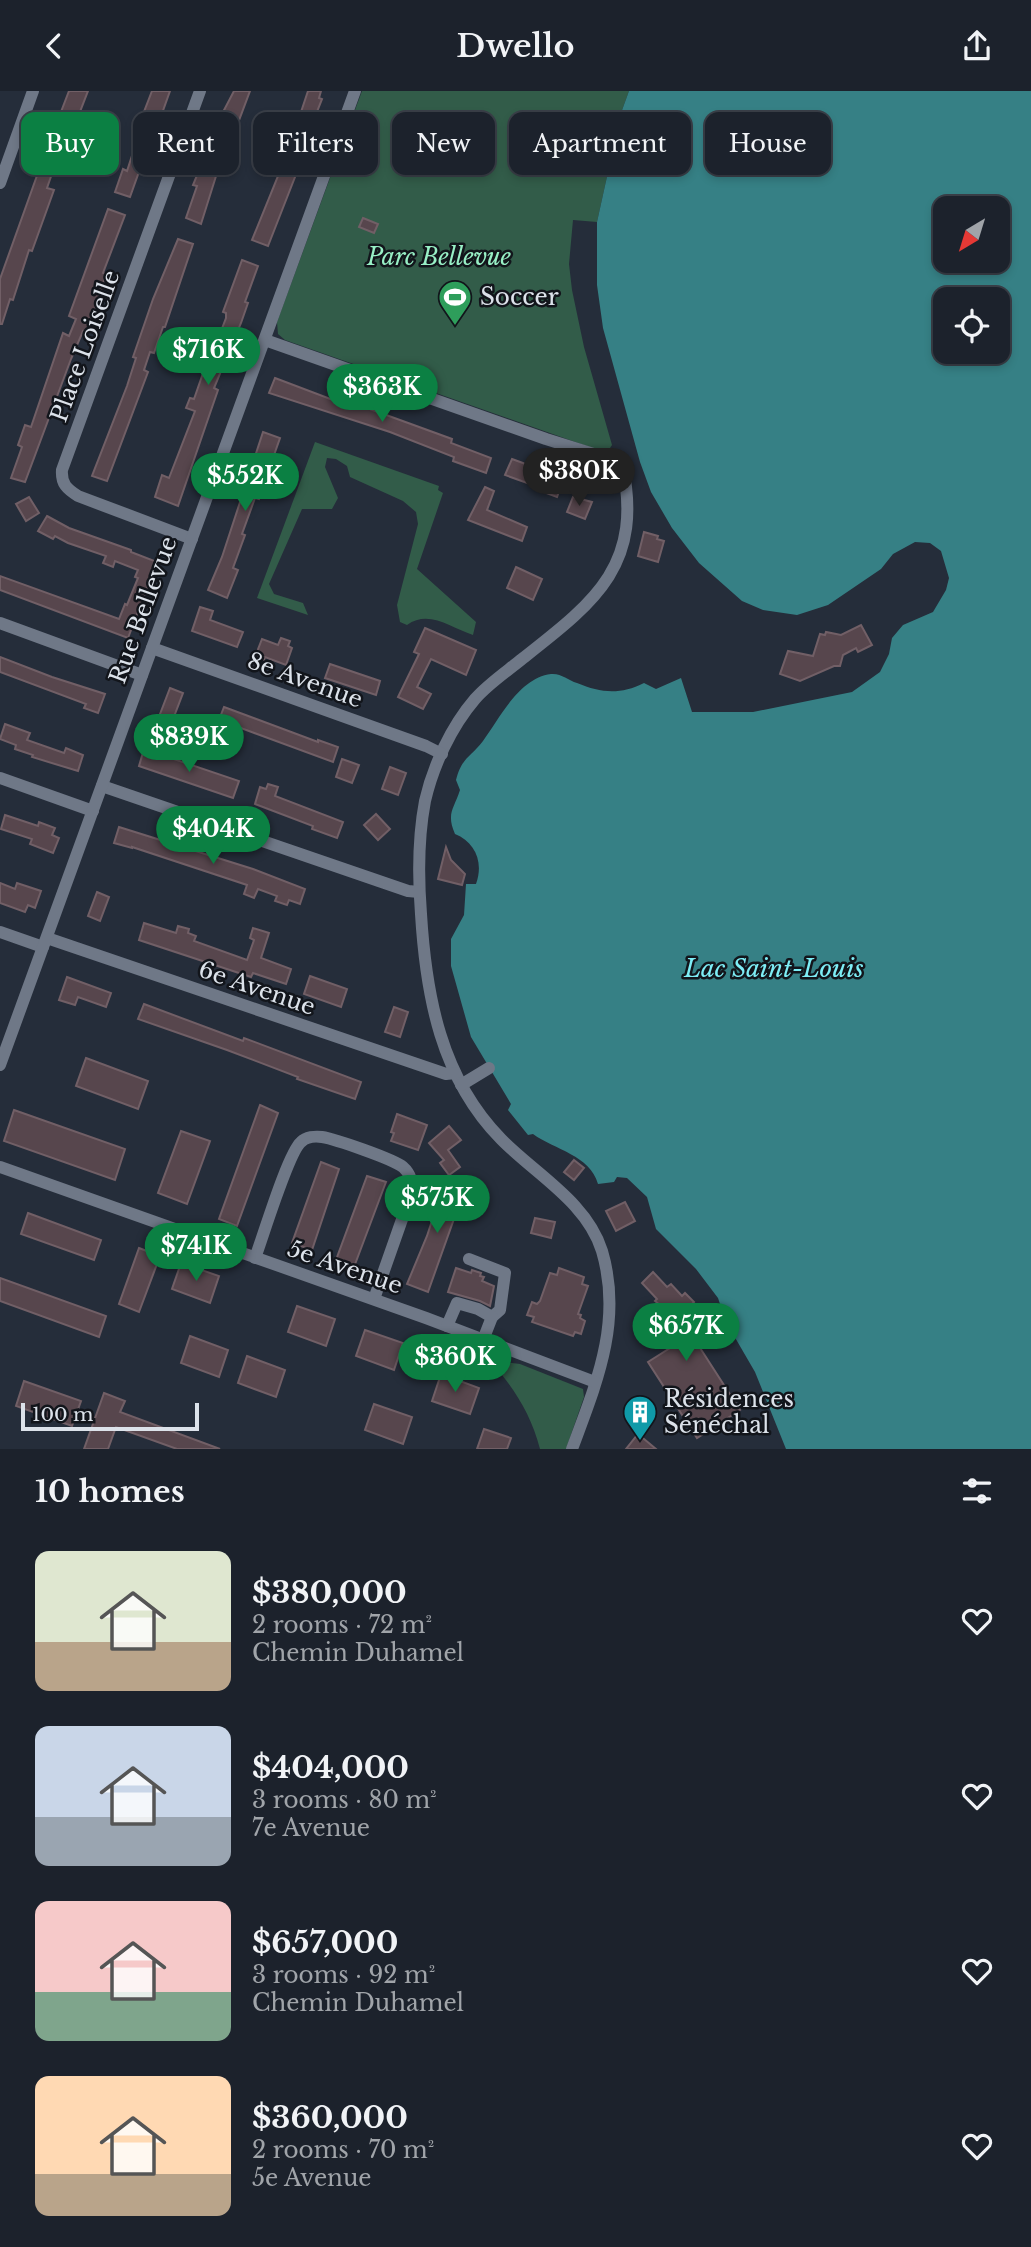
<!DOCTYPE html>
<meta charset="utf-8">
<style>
body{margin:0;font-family:"Libre Baskerville",serif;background:#292f38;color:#f1f3f6;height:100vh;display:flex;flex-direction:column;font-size:26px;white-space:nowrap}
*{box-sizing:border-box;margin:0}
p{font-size:23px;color:#a0a4a9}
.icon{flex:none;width:38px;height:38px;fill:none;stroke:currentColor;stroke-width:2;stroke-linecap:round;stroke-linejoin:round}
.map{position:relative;height:1358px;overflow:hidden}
.side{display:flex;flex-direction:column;background:#1c222c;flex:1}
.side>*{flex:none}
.hud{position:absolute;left:21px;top:21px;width:990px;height:63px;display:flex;gap:14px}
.needle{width:46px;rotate:218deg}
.tools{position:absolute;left:933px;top:105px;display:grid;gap:14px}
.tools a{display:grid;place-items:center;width:77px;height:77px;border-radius:14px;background:#1c222c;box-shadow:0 4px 10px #0003,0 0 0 2px #3a3f48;font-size:35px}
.scale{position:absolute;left:21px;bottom:18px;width:178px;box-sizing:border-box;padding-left:7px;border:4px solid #dce2ea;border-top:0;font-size:19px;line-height:24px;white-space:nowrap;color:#dce2ea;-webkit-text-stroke:5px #12151b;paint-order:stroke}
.price{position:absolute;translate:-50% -60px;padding:0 16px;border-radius:24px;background:#0b8043;color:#fff;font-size:23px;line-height:46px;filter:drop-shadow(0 2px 4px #0008)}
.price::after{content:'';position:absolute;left:50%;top:42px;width:21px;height:16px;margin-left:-10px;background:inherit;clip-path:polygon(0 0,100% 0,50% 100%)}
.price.current{background:#222;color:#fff}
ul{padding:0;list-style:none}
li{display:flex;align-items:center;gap:21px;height:175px;padding:0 35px}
li span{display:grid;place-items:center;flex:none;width:196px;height:140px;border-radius:14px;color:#555}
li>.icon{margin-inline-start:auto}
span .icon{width:84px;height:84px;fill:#fffc;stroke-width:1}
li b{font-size:30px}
h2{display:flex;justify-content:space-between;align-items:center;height:84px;padding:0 35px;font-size:30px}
.pill{padding:0 24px;border-radius:14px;background:#1c222c;box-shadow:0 4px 10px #0003,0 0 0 2px #3a3f48;font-size:24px;line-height:63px}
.pill.current{background:#0b8043;color:#fff}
header{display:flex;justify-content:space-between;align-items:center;height:91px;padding:0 35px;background:#1c222c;font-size:32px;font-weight:600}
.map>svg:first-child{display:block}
.green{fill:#325c49}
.water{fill:#368085;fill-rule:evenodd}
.building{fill:#57464d;stroke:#715f66;stroke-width:2}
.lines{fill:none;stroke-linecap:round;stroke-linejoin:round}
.minor{stroke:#6f7887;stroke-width:12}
.labels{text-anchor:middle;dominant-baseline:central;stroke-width:5;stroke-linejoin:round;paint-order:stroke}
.park-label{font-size:23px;font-style:italic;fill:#98f0c6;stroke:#12151b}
.poi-label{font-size:23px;fill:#dce2ea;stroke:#12151b;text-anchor:start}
.street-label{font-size:23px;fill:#dce2ea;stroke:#12151b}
.water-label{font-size:24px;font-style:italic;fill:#7eeef6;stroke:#12151b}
</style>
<header><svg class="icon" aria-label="back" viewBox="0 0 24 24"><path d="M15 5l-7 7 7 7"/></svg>Dwello<svg class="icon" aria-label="share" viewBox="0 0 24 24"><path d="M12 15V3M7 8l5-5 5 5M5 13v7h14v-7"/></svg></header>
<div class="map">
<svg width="1031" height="1358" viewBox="0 0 1031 1358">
<rect width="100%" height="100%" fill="#252d3a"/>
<g class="green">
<polygon points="362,0 629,0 621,22 597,131 573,129 569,173 572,199 584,256 612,354 610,357 598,359 285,249 278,243 277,231"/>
<path d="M315,351l124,44 -1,4 5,3 -26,76 59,53 -3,13c-22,-7 -44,-26 -66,-10l-7,-3 -3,-17 21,-81 -2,-12 -13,-11 -53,-24 -3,-11 -11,-7 -9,-1 -2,9 13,31 -6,11h-30l-33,75 5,10 29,9 5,12 -51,-17z"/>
<path d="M489,1269l31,4 63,25 1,8 -18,52h-26c-9,-35 -27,-63 -51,-89z"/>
</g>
<path class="water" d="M629,0h402v1358h-245l-31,-77 -29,-50 -8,-24 -22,-29 -40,-40 -9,-32 -20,-19 -10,-1 -3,5 -16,2c-8,-29 -43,-34 -65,-50l-5,1 -20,-25 3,-6 -40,-67 -20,-71v-27l13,-24 2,-31h10c8,-22 -1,-42 -21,-50 -9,-21 -1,-25 5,-44l-4,-10c6,-23 14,-22 27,-39 17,-23 36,-63 68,-67 10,-1 17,6 26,9 24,10 43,12 67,0l12,6 25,-11 11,34h61l99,-20 28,-20 9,-18 3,-16 11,-13 30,-13 13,-22 3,-12 -8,-27 -11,-8 -15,-1 -22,12 -12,15 -53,36 -31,10 -34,-5 -21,-9 -43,-38 -27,-35 -21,-36 -11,-30 -37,-134 -6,-43v-63l24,-109zM945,117h53v53h-53zM945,208h53v53h-53z"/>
<g class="building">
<polygon points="69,0 88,0 59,75 55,74 47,97 54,99 32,160 29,159 13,209 10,208 2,233 0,233 0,188 39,79 37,78 46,51 49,52"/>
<polygon points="152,0 170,0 149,59 151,59 144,80 140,78 130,106 115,101 123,78 127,80 140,40 137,39"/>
<polygon points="234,0 250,0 235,40 233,39 222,66 201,133 186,127 197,95 193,94 218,33 215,32 219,22 222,23"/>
<polygon points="308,0 321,0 319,7 322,8 311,36 314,37 306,58 268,155 252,149 287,63"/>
<polygon points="108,118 125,124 103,182 106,183 95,218 86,241 83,240 71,268 25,391 11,387 22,356 18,354 25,334 31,336 63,242 69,245 76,228 69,225"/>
<polygon points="363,127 378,133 374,142 359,136"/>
<polygon points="178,148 193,153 165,236 163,236 154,262 150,261 144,279 148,281 107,390 92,385 127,295 136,267 133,266 153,208"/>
<polygon points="242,169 258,175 245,211 248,212 241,232 214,297 218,299 178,415 155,406 162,384 169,387 195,320 186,317 190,307 194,308 209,265 211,266 226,227 226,222 223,221"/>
<polygon points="275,287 333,309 334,307 367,317 452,348 451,352 491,367 486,382 453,370 454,366 390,341 269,302"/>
<polygon points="263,341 280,347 273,367 280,369 276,380 270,378 259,408 255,407 242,443 245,444 233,477 238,479 227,507 208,499 222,466"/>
<polygon points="512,368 564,387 557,406 546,402 547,399 505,384"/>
<polygon points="485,396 494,400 487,419 527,436 522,450 468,429"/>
<polygon points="29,406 39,422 26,430 16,413"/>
<polygon points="573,406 592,411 585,428 567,421"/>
<polygon points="47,425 69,437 131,459 131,461 157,471 128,547 0,499 0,485 119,528 125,513 127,514 138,487 135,486 138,479 115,470 113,476 103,472 106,465 68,452 55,445 53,448 38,440"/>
<polygon points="644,441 658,445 657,448 664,450 658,471 638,465"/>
<polygon points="516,476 542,488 533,509 507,497"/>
<polygon points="200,516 213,520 210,529 243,541 237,556 192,540"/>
<polygon points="861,534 872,554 858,561 856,557 843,564 840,575 834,575 800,590 780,583 788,560 813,565 820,543 825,544 826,541 841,544"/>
<polygon points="425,537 476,559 466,584 431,568 417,596 431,603 423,618 398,606 419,563 414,561"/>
<polygon points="281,547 290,550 288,555 292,557 286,574 265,566 264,569 255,566 262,548 278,554"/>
<polygon points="0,566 52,586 105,603 98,622 84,617 86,613 0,581"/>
<polygon points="330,573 380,590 376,604 325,587"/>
<polygon points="170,597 183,602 170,636 157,631"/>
<polygon points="224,616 318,651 318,649 338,656 333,671 219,629"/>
<polygon points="5,633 30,642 27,649 64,662 66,657 83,664 78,680 32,666 33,664 15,658 16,654 0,648"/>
<polygon points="144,658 239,690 233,707 139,675"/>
<polygon points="342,668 359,674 352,692 336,686"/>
<polygon points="390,676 406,682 398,704 382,698"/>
<polygon points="268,693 278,696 275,705 343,731 337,747 312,738 313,735 255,713 260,696 266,698"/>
<polygon points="376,723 390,738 378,749 364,734"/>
<polygon points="5,724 38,735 39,731 55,737 52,744 59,747 53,762 30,753 32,748 1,738"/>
<polygon points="119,736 253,778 305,798 300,813 289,809 287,814 275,810 277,805 258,798 254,807 244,803 247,794 132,756 132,757 114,752"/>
<polygon points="446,756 451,769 465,783 462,794 438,788"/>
<polygon points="0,792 15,798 17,792 41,800 35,817 28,814 25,821 0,812"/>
<polygon points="97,801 109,806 100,830 88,825"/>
<polygon points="144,832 176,842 178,835 189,838 188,842 196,845 194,850 247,869 254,849 250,847 253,837 269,842 261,867 291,878 286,893 253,882 251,886 139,849"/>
<polygon points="310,885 347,898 341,916 304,903"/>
<polygon points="67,886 111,902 106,916 78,906 75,914 59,909"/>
<polygon points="144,913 243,950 244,947 361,991 355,1008 297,988 298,986 227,959 138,928"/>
<polygon points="394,916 408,921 400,946 385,941"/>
<polygon points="86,967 148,990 138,1018 76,995"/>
<polygon points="260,1014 278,1022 237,1135 219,1128"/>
<polygon points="14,1019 125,1058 115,1089 4,1050"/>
<polygon points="397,1023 427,1034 418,1059 391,1050 394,1042 391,1041"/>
<polygon points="449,1035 461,1049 448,1059 460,1076 449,1084 440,1072 444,1069 429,1052"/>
<polygon points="181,1040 210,1050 187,1113 158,1102"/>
<polygon points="574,1069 584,1077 574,1089 564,1081"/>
<polygon points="321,1071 339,1078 312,1159 292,1152"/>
<polygon points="367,1085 386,1091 354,1176 336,1169"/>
<polygon points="446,1087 466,1094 428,1201 407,1193 427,1145"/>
<polygon points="625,1111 635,1130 616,1140 606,1120"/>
<polygon points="28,1122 101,1149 94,1169 21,1143"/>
<polygon points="535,1127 555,1131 551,1147 531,1142"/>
<polygon points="139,1157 160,1165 139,1221 119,1213"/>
<polygon points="181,1172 219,1185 210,1212 172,1198"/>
<polygon points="456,1177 471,1182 472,1179 481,1182 480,1185 484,1186 482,1190 494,1195 490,1215 480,1210 448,1201"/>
<polygon points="559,1177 584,1186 582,1193 588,1195 578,1223 581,1224 580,1227 585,1230 581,1243 575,1241 573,1245 532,1231 534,1226 527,1224 532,1211 537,1213 540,1210 550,1182 557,1184"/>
<polygon points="653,1181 667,1196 671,1193 682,1205 685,1202 694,1211 690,1215 696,1221 684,1232 740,1319 697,1347 648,1271 681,1250 666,1234 652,1247 639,1234 660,1214 655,1210 657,1208 642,1192"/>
<polygon points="0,1187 106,1225 99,1246 0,1210"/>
<polygon points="297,1215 335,1228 326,1255 288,1241"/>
<polygon points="365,1239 403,1252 394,1279 356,1265"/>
<polygon points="190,1245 228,1259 219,1286 181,1272"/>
<polygon points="247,1265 285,1279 276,1306 238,1292"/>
<polygon points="441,1283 479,1297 470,1323 432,1310"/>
<polygon points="24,1290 81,1310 72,1335 16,1315"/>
<polygon points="104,1302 125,1310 120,1321 220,1358 177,1358 116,1336 108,1358 84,1358"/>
<polygon points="374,1313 412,1326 403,1353 365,1339"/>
<polygon points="484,1338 511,1347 507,1358 477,1358"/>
<polygon points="638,1343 656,1358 626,1358"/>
</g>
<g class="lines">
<g class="minor">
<polyline points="0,92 33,0"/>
<path d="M265,249l281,99 76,24c22,102 -26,138 -100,196 -16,13 -34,25 -47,40 -24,28 -42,67 -50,102 -7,37 -7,75 -4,113 5,82 20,164 80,225 34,35 86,63 101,112 21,71 -6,133 -30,198"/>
<path d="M192,448l-114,-43c-11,-7 -17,-12 -16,-26l138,-379"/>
<polyline points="0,532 142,584"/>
<polyline points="152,557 426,655 442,663"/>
<polyline points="0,687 93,720"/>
<polyline points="102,695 408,800 419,801"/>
<polyline points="0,841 43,856"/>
<polyline points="47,847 446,983 455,982"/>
<polyline points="0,974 355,0"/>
<polyline points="461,994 489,977"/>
<polyline points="0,1076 426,1227 595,1291"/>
<path d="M255,1167c8,-21 33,-105 46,-116 5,-5 14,-6 21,-5 13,2 71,22 81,30 8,7 9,15 9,24l-38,108"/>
<polyline points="469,1168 505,1182 500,1219 492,1226"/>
<polyline points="447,1235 457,1212 478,1218 492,1226 483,1249"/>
</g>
</g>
<defs>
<symbol id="stadium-pin" viewBox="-11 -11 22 30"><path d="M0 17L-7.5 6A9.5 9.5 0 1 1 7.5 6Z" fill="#2e9e5b" stroke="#12151b"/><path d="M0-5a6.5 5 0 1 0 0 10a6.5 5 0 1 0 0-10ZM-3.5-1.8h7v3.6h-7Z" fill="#fff"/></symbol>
<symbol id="building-pin" viewBox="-11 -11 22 30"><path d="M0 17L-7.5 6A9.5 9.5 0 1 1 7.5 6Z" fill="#0f9aa8" stroke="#12151b"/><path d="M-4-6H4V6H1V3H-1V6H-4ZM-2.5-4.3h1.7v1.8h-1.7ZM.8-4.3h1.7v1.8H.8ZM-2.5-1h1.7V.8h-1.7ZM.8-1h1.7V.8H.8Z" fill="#fff"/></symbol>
</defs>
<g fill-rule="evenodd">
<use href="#stadium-pin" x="436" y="187" width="38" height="52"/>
<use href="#building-pin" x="621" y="1302" width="38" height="52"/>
</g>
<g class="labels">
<g class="park-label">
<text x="439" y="166">Parc Bellevue</text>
</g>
<g class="poi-label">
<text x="480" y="206">Soccer</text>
<text x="664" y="1308">Résidences<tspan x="664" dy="26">Sénéchal</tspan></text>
</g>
<g class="street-label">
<text transform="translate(85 255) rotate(-70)">Place Loiselle</text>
<text transform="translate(143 519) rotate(-70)">Rue Bellevue</text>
<text transform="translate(305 589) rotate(20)">8e Avenue</text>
<text transform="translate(257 897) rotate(19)">6e Avenue</text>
<text transform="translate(345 1176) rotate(19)">5e Avenue</text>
</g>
<g class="water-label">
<text x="774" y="877">Lac Saint-Louis</text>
</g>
</g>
</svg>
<div class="tools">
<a><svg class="needle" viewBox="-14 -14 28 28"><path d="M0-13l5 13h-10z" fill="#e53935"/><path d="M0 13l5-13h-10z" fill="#a0a4a9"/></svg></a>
<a><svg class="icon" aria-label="locate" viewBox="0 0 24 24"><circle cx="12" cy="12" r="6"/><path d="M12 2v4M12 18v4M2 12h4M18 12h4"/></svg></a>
</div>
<div class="scale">100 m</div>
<b class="price" style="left:208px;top:296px">$716K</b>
<b class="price" style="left:382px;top:333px">$363K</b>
<b class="price current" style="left:579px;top:417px">$380K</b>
<b class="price" style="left:245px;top:422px">$552K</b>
<b class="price" style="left:189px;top:683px">$839K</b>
<b class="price" style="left:213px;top:775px">$404K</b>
<b class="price" style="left:437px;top:1144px">$575K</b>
<b class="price" style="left:196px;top:1192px">$741K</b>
<b class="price" style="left:686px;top:1272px">$657K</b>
<b class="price" style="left:455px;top:1303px">$360K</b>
<div class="hud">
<a class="pill current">Buy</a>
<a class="pill">Rent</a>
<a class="pill">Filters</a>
<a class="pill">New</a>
<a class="pill">Apartment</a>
<a class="pill">House</a>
</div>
</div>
<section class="side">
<h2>10 homes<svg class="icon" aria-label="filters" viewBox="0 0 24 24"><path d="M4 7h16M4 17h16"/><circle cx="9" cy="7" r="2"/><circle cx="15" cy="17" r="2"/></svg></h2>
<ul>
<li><span style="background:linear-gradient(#dfe7d0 65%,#b9a48a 0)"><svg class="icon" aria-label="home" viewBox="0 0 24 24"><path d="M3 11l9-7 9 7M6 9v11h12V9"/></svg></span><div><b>$380,000</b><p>2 rooms · 72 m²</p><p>Chemin Duhamel</p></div><svg class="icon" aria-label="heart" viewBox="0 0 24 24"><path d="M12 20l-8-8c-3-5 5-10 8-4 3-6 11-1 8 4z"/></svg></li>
<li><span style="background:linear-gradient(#c9d6e8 65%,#9aa5b1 0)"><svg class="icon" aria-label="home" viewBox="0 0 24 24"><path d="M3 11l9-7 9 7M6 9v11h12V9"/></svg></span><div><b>$404,000</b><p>3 rooms · 80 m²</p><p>7e Avenue</p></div><svg class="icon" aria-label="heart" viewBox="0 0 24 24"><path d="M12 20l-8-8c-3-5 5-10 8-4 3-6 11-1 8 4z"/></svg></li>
<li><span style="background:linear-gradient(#f6c9c9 65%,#7fa58c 0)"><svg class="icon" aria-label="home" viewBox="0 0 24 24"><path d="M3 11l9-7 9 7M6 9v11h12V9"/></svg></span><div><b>$657,000</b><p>3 rooms · 92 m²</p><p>Chemin Duhamel</p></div><svg class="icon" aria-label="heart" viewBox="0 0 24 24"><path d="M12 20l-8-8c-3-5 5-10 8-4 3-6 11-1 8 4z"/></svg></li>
<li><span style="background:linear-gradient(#ffd9b3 70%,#b9a48a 0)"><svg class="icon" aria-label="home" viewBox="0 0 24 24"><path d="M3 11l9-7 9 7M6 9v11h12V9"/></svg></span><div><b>$360,000</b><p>2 rooms · 70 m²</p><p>5e Avenue</p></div><svg class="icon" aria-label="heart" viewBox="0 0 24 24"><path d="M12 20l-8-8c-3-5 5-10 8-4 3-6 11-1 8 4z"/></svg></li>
</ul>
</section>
